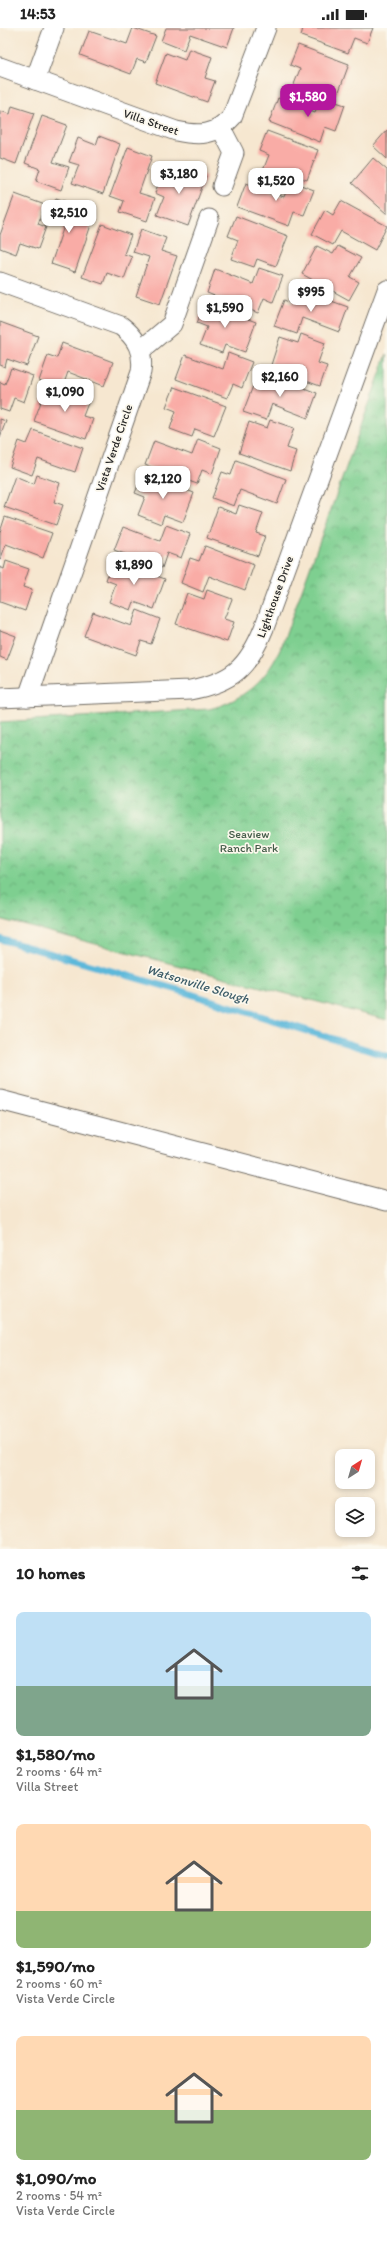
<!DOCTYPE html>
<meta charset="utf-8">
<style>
body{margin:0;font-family:Itim,sans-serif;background:#f2f2f2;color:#222;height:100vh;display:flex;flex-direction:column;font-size:15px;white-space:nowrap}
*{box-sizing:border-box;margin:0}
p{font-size:13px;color:#767676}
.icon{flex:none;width:22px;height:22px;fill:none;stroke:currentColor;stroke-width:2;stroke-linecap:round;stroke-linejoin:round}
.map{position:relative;height:1521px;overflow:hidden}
.drawer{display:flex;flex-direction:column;background:#fff;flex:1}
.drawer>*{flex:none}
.needle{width:26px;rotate:37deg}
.fabs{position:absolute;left:335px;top:1421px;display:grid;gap:8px}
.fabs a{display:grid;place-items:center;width:40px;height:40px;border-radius:8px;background:#fff;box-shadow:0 2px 6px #0003;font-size:20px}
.price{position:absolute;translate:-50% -34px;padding:0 9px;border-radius:8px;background:#fff;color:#222;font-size:13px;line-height:26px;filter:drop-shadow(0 1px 2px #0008)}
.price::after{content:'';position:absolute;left:50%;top:24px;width:12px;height:9px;margin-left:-6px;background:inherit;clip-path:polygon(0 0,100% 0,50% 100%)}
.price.active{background:#b5179e;color:#fff}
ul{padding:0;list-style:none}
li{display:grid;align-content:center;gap:8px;height:212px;padding:0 16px}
li span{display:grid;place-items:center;height:124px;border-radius:8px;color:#555}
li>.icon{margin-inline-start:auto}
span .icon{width:72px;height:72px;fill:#fffc;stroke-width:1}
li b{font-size:17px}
h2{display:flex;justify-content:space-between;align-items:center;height:48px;padding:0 16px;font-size:17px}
.status{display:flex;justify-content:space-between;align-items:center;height:28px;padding:0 20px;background:#fff;direction:ltr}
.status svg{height:11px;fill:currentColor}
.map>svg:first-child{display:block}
.park{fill:url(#park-crowns);stroke:#547d5e}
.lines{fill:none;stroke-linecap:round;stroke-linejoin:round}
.stream{stroke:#5cb8da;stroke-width:7}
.building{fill:#f9aca6}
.minor-casing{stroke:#726d65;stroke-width:21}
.minor{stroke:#fff;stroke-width:19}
.labels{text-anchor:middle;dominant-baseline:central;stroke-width:3.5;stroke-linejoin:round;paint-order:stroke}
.street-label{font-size:12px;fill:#2b2b2b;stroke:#fbf7ec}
.park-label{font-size:12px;fill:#445c49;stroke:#fbf7ec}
.water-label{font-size:13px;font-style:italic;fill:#3c5c68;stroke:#fbf7ec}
</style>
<div class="status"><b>14:53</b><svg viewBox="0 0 49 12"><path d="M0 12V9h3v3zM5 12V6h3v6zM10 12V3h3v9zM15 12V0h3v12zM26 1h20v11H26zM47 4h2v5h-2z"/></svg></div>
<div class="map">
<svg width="387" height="1521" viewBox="0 0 387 1521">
<defs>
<pattern id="park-crowns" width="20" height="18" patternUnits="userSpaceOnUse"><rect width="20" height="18" fill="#7ecf90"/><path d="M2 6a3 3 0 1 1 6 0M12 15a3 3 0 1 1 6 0" fill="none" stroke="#67a876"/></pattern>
</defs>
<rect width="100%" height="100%" fill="#fbf7ec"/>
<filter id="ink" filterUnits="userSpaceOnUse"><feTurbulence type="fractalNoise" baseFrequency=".025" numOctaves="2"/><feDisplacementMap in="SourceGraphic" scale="8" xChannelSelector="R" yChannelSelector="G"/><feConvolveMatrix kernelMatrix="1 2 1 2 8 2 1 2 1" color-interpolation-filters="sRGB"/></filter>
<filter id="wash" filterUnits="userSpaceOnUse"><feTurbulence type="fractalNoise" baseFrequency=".012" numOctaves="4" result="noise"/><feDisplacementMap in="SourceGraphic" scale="16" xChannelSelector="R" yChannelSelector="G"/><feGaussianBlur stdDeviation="0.9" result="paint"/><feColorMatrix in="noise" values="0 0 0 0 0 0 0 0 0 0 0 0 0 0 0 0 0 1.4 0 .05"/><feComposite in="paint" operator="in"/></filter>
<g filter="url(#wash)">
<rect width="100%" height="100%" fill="#f6e7d0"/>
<path class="park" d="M387,326v666l-387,-101v-197l209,-13c34,-8 60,-31 73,-64z"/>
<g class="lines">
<polyline class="stream" points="0,911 178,962 387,1028"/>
</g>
<g id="blocks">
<g class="building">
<polygon points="133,0 156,8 146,34 137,31 131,46 80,27 89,3 127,16"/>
<polygon points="166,0 234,0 227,19 190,6 184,22 161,13"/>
<polygon points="303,0 373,0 367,15 354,10 348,25 301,8"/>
<polygon points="298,17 349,36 338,66 319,59 316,67 293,59 300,41 290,37"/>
<polygon points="189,21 212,29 205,50 215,53 207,74 155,55 166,25 185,32"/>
<polygon points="321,69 345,77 336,103 325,99 320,114 269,94 278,70 315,85"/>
<polygon points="12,78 34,85 16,136 0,130 0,83 10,86"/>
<polygon points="42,88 67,97 53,134 69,139 61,162 36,153 40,141 25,135"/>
<polygon points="387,102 387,131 373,118"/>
<polygon points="267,103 318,122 307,152 288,145 285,153 262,145 269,127 259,123"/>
<polygon points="99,108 120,116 103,166 72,155 79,137 69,134 78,110 96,117"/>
<polygon points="128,119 152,128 139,165 155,170 147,193 120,184 124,173 110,168"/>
<polygon points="373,130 387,142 387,186 352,155"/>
<polygon points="184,140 206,148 188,198 157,187 164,169 155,165 163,142 181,149"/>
<polygon points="290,153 314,162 304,187 294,184 289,198 237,179 246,155 284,169"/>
<polygon points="15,166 45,177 38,196 46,199 38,221 20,215 16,226 0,220 0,207"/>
<polygon points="56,170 81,179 78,189 92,194 75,244 51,236 64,198 48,192"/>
<polygon points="341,173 387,198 375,222 341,203 333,217 312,206 325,182 333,187"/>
<polygon points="236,188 288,208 276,238 257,231 254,239 231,231 238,212 228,208"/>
<polygon points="102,196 131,207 124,226 132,229 124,251 107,245 103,256 82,249"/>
<polygon points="141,201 166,210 161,223 177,228 160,276 136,268 149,229 133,224"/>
<polygon points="317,218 333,226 338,218 361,230 350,249 359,254 349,272 302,246"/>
<polygon points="259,240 283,248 273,274 264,270 258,285 207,265 215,241 253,256"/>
<polygon points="298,261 348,279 339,304 302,290 297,306 274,298 284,272 293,276"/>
<polygon points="205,275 256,294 245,324 225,317 222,325 200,317 207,299 197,295"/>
<polygon points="0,294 38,308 27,338 7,331 5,339 0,337"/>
<polygon points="301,306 325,315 318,335 327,338 320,358 270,340 280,309 298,315"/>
<polygon points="62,315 113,334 104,358 68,344 62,361 39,353 48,327 57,330"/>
<polygon points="228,325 252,334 242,360 233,356 227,370 176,351 185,327 223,341"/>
<polygon points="11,340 33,348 24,374 14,370 9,384 0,381 0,354 5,356"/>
<polygon points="268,346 317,365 308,390 272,376 266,392 243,384 253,358 262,362"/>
<polygon points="174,359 226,378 214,408 195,401 192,409 170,401 176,383 166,379"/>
<polygon points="67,362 90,370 83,388 93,391 86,411 34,393 45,363 65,369"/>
<polygon points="0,391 6,393 0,409"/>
<polygon points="270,392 294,400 287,420 296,423 290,443 239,425 249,394 267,400"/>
<polygon points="33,402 83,420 75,444 38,431 32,447 10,439 19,413 27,416"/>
<polygon points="198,411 221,420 212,446 202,442 197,456 145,437 154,413 192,427"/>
<polygon points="236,432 286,451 277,476 240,462 234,478 212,470 222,444 231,447"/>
<polygon points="143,445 194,465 183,494 164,487 161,496 138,487 145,469 135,465"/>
<polygon points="37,447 60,455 54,474 63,477 56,497 4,479 15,448 34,456"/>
<polygon points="239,477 263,485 256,505 265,508 258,528 207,510 218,479 236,486"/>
<polygon points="5,489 52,505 43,530 6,516 0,533 0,504"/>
<polygon points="166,497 190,506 181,530 167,525 162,540 114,522 123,499 160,513"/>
<polygon points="205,518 254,537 245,562 209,548 203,564 181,555 190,530 199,533"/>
<polygon points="113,532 165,551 154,581 134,574 131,582 109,574 116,556 106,552"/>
<polygon points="6,533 29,541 23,559 32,562 25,583 0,574 0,539 4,541"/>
<polygon points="207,562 232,571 224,591 234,594 227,614 176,596 187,565 204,571"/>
<polygon points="137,582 160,591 151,616 141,613 136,627 84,608 93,584 131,598"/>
<polygon points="0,602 16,608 7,632 0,629"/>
</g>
</g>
</g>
<g filter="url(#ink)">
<use href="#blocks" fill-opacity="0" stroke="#726d65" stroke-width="1"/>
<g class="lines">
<defs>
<g id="minor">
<path d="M0,39l176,64c23,5 40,5 56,-14l34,-89"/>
<polyline points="35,52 54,0"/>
<polyline points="221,100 234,125 222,158"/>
<path d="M0,254l121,44c16,12 23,26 20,46l-113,325"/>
<polyline points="141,322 172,296 209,191"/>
<path d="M0,670l190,-8c42,-8 58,-22 74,-62l123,-338"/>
<polyline points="0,1072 387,1173"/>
</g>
</defs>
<use href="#minor" class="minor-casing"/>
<use href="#minor" class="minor"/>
</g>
</g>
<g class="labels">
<g class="street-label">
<text transform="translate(151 94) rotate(19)">Villa Street</text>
<text transform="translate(114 420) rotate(-71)">Vista Verde Circle</text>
<text transform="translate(275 569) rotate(-70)">Lighthouse Drive</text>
</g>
<g class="park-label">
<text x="249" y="806">Seaview<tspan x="249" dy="14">Ranch Park</tspan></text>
</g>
<g class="water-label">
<text transform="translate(198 956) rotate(17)">Watsonville Slough</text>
</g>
</g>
</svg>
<div class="fabs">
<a><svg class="needle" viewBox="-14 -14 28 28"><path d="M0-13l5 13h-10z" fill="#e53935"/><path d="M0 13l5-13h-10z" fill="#767676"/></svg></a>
<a><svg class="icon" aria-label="layers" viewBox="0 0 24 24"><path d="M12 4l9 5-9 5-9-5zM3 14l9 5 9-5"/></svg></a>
</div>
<b class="price active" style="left:308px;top:90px">$1,580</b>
<b class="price" style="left:179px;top:167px">$3,180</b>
<b class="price" style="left:276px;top:174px">$1,520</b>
<b class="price" style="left:69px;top:206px">$2,510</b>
<b class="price" style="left:311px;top:285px">$995</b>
<b class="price" style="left:225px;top:301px">$1,590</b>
<b class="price" style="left:280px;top:370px">$2,160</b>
<b class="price" style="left:65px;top:385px">$1,090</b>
<b class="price" style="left:163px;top:472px">$2,120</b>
<b class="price" style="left:134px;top:558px">$1,890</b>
</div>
<section class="drawer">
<h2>10 homes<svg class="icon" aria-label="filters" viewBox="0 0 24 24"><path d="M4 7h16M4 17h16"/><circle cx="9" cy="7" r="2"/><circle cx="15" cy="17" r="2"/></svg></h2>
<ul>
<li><span style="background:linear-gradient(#bfe0f5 60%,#7fa58c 0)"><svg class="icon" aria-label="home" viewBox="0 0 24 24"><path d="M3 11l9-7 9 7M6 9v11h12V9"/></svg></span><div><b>$1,580/mo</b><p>2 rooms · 64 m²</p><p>Villa Street</p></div></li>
<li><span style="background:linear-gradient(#ffd9b3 70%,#8fb573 0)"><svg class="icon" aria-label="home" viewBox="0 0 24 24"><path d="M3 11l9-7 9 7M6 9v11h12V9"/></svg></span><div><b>$1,590/mo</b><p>2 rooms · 60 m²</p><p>Vista Verde Circle</p></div></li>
<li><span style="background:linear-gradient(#ffd9b3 60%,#8fb573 0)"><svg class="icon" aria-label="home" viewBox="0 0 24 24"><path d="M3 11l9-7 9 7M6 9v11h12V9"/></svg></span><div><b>$1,090/mo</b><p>2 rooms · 54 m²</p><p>Vista Verde Circle</p></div></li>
</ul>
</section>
